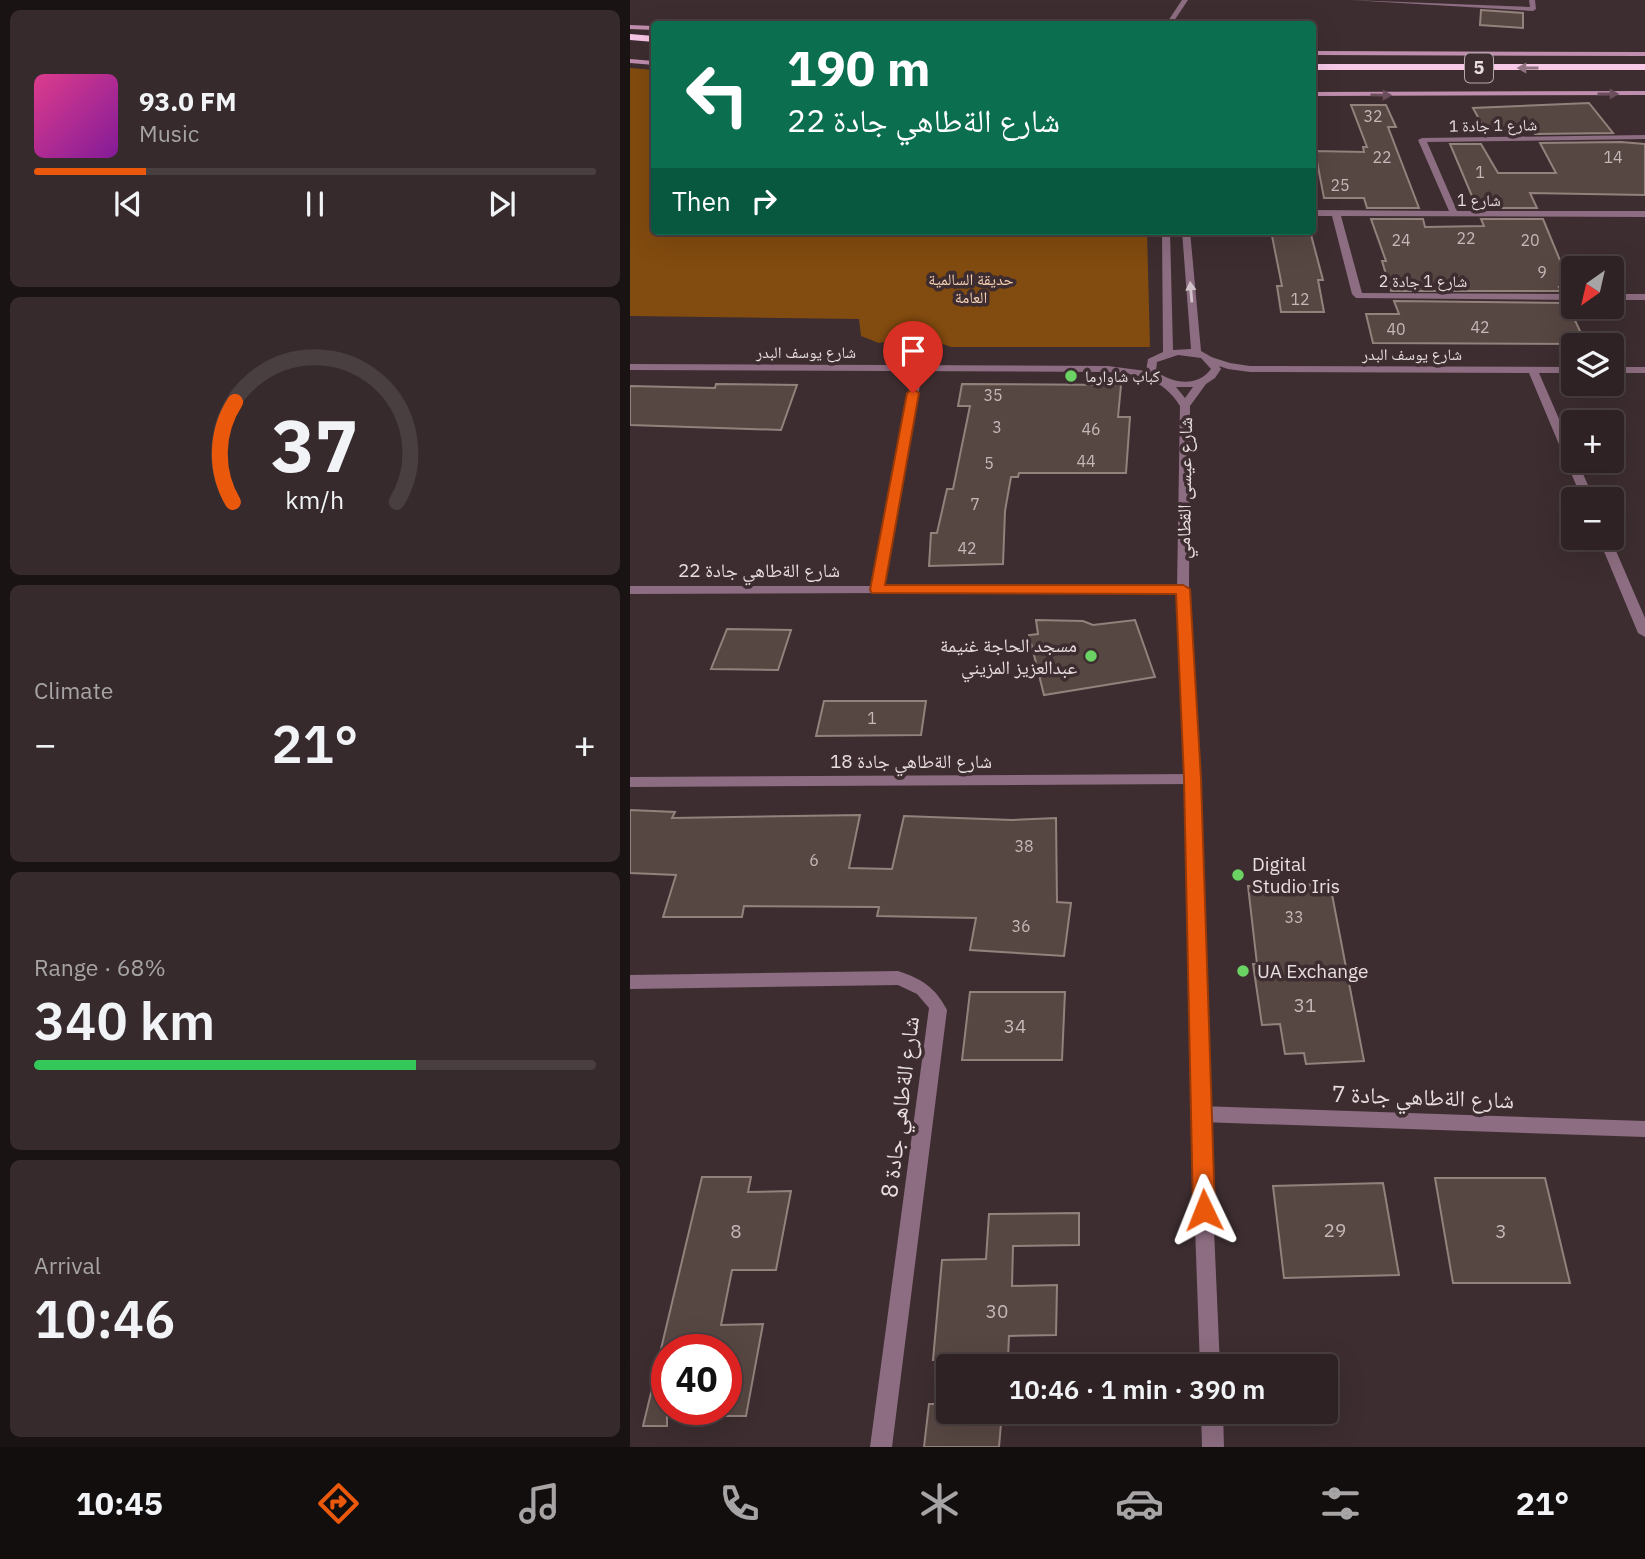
<!DOCTYPE html>
<html lang="en">
<head>
<meta charset="utf-8">
<style>
  :root { --surface:#2e2224; --page:#362a2c; --text:#f1f3f6; --muted:#a7a4a6; --line:#493f41; --accent:#ea580c }
  body { margin:0; font-family:"IBM Plex Sans","Noto Naskh Arabic",sans-serif; background:var(--page); color:var(--text); height:100vh; display:flex; flex-direction:column; font-size:26px; white-space:nowrap }
  * { box-sizing:border-box; margin:0 }
  p { font-size:23px; color:var(--muted) }
  .icon { flex:none; width:38px; height:38px; fill:none; stroke:currentColor; stroke-width:2; stroke-linecap:round; stroke-linejoin:round }
  .map { position:relative; flex:1; overflow:hidden }
  .drawer { display:flex; flex-direction:column; gap:10px; padding:10px; background:#191314; width:630px }
  .drawer>* { flex:none }
  .hud { position:absolute; left:21px; top:21px; width:665px; height:214px; border-radius:7px; box-shadow:0 7px 28px #0002,0 0 0 2px var(--line); background:#0b6e4f; color:#fff; overflow:hidden }
  .needle { width:46px; rotate:214deg }
  .buttons { position:absolute; left:931px; top:256px; display:grid; gap:14px }
  .buttons a { display:grid; place-items:center; width:63px; height:63px; border-radius:7px; background:var(--surface); box-shadow:0 7px 28px #0002,0 0 0 2px var(--line); font-size:35px }
  .speed { position:absolute; left:21px; top:1334px; display:flex; gap:14px; font-size:35px; font-weight:700; text-align:center }
  .speed>* { display:grid; place-content:center; width:91px; height:91px; border-radius:50%; background:var(--surface); box-shadow:0 7px 28px #0002,0 0 0 2px var(--line); line-height:1 }
  .speed .limit { border:10px solid #d22; background:#fff; color:#111 }
  .pin { position:absolute; display:grid; place-items:center; width:60px; height:60px; color:#fff; margin:-72px -30px; border-radius:50% 50% 50% 0; rotate:-45deg; box-shadow:0 0 7px #0007 }
  .pin .icon { rotate:45deg }
  .me { position:absolute; width:77px; margin:-38px; rotate:358deg; stroke-linejoin:round; filter:drop-shadow(0 0 5px #0008) }
  .turn { display:flex; align-items:center; gap:24px; height:147px; padding:0 21px; font-size:32px }
  .turn .icon { width:91px; height:91px; stroke-width:2.5 }
  .turn b { display:block; font-size:49px; line-height:60px }
  .then { display:flex; align-items:center; height:66px; padding:0 21px; background:#0003; gap:14px; font-size:26px }
  .big { font-size:52px; font-weight:600; line-height:1.1 }
  .drawer .tile { flex:1; display:flex; flex-direction:column; justify-content:center; gap:10px; min-width:0; padding:0 24px; border-radius:10px; background:var(--page) }
  .drawer .dial { align-items:center; gap:0 }
  .dial svg { height:182px; overflow:visible; fill:none; stroke:var(--line); stroke-width:7; stroke-linecap:round; text-anchor:middle }
  .dial text { fill:var(--text); stroke:none }
  .song { display:flex; align-items:center; gap:21px }
  .cover { width:84px; height:84px; border-radius:10px; background:linear-gradient(135deg,hsl(330 70% 55%),hsl(290 70% 35%)) }
  .played { height:7px; border-radius:4px; background:linear-gradient(90deg,var(--accent) 20%,var(--line) 20%) }
  .keys { display:flex; justify-content:space-around; direction:ltr }
  .heat { display:flex; justify-content:space-between; align-items:center; font-size:38px; direction:ltr }
  .charge { height:10px; border-radius:5px; background:linear-gradient(90deg,#34c759 68%,var(--line) 0) }
  .trip { position:absolute; left:306px; top:1354px; width:402px; height:70px; border-radius:7px; background:var(--surface); box-shadow:0 7px 28px #0002,0 0 0 2px var(--line); font-weight:600; line-height:70px; text-align:center }
  .tabs { display:flex; height:112px; justify-content:space-around; align-items:center; background:#120e0e; color:var(--muted) }
  .tabs .icon { width:49px; height:49px }
  .tabs .active { color:var(--accent) }
  .tabs b { font-size:32px; color:var(--text) }
  main { display:flex; flex:1; min-height:0 }
  .map>svg:first-child { display:block }
  .green { fill:#824b0f }
  .building { fill:#574743; stroke:#93817c; stroke-width:2 }
  .lines { fill:none; stroke-linecap:round; stroke-linejoin:round }
  .minor { fill:#8d6d81; fill-rule:evenodd }
  .tertiary { fill:#8d6d81; fill-rule:evenodd }
  .secondary { fill:#c08eae; fill-rule:evenodd }
  .motorway { fill:#f8c9e7; fill-rule:evenodd }
  .oneway { fill:#917382 }
  .oneway2 { fill:#6b4f5c }
  .oneway3 { fill:#d1c2c8 }
  .route { fill:#ea580c; stroke:#983908; stroke-width:2 }
  .poi-dot { fill:#6bd363; stroke:#3d2d30; stroke-width:2.5 }
  .labels { text-anchor:middle; stroke-width:7; stroke-linejoin:round; paint-order:stroke }
  .number-label { font-size:16px; fill:#c4b8b8 }
  .far-street-label { font-size:16px; fill:#e8dedf; stroke:#3d2d30 }
  .far-park-label { font-size:16px; fill:#f6d2b5; stroke:#3d2d30 }
  .far-poi-label { font-size:16px; fill:#e8dedf; stroke:#3d2d30; text-anchor:start }
  .shield { fill:#3d2d30; stroke:#b5a9aa; stroke-width:2 }
  .shield-label { font-size:18px; font-weight:bold; fill:#e8dedf }
  .street-label { font-size:19px; fill:#e8dedf; stroke:#3d2d30 }
  .poi-label { font-size:19px; fill:#e8dedf; stroke:#3d2d30; text-anchor:start }
  .near-number-label { font-size:19px; fill:#c4b8b8 }
  .near-street-label { font-size:23px; fill:#e8dedf; stroke:#3d2d30 }
</style>
</head>
<body>
<main>
<section class="drawer">
<div class="tile">
<div class="song"><i class="cover"></i><div><b>93.0 FM</b><p>Music</p></div></div>
<div class="played"></div>
<div class="keys"><svg class="icon" aria-label="previous" viewBox="0 0 24 24"><path d="M18 5L8 12l10 7zM5 5v14"/></svg><svg class="icon" aria-label="pause" viewBox="0 0 24 24"><path d="M8 5v14M16 5v14"/></svg><svg class="icon" aria-label="next" viewBox="0 0 24 24"><path d="M6 5l10 7-10 7zM19 5v14"/></svg></div>
</div>
<div class="tile dial"><svg viewBox="0 0 100 80">
<path d="M14 69A42 42 0 1 1 86 69"/>
<path d="M14 69A42 42 0 0 1 15 25" stroke="#ea580c"/>
<text x="50" y="56" font-size="32" font-weight="700">37</text>
<text x="50" y="72" font-size="11">km/h</text>
</svg></div>
<div class="tile"><p>Climate</p>
<div class="heat"><a>−</a><b class="big">21°</b><a>+</a></div>
</div>
<div class="tile"><p>Range · 68%</p><b class="big">340 km</b><div class="charge"></div></div>
<div class="tile"><p>Arrival</p><b class="big">10:46</b></div>
</section>
<div class="map">
<svg width="1015" height="1447" viewBox="0 0 1015 1447">
  <rect width="100%" height="100%" fill="#3d2d30"/>
  <!-- green -->
  <path class="green" d="M 0,68 L 24,70 L 24,231 L 517,231 L 520,347 L 321,347 L 291,336 L 249,343 L 231,336 L 229,319 L 0,316 Z"/>
  <!-- building -->
  <path class="building" d="M 851,10 L 893,13 L 893,28 L 850,25 Z
    M 959,103 L 983,133 L 905,134 L 902,130 L 855,130 L 843,108 Z
    M 721,105 L 756,105 L 766,127 L 758,127 L 789,208 L 737,208 L 734,198 L 694,198 L 685,151 L 734,152 L 733,147 L 737,147 Z
    M 991,142 L 1015,144 L 1015,195 L 900,193 L 907,208 L 847,208 L 820,144 L 851,144 L 868,173 L 926,173 L 910,143 Z
    M 741,219 L 793,219 L 795,227 L 854,226 L 851,219 L 913,219 L 941,287 L 929,287 L 932,291 L 761,291 L 752,261 L 756,261 Z
    M 641,231 L 680,231 L 693,280 L 688,280 L 694,312 L 651,312 L 647,286 L 652,286 Z
    M 764,301 L 937,303 L 956,344 L 743,343 L 736,314 L 769,314 Z
    M 86,384 L 167,385 L 151,430 L 0,425 L 0,386 L 85,388 Z
    M 332,384 L 491,385 L 488,417 L 500,417 L 496,473 L 389,473 L 388,477 L 381,477 L 375,511 L 373,564 L 299,566 L 301,533 L 307,533 L 317,489 L 323,489 L 340,406 L 328,406 Z
    M 406,620 L 453,621 L 463,625 L 505,620 L 525,677 L 414,695 L 399,635 L 408,634 Z
    M 97,629 L 161,630 L 148,670 L 81,669 Z
    M 194,701 L 296,701 L 291,735 L 186,736 Z
    M 0,810 L 45,812 L 42,818 L 230,815 L 219,868 L 262,869 L 274,816 L 382,820 L 426,818 L 427,902 L 441,903 L 434,956 L 340,950 L 346,918 L 247,916 L 249,907 L 114,906 L 112,917 L 33,917 L 46,875 L 0,873 Z
    M 700,884 L 734,1061 L 676,1064 L 674,1053 L 655,1054 L 650,1024 L 632,1025 L 623,964 L 627,964 L 618,886 Z
    M 340,992 L 435,992 L 432,1060 L 332,1060 Z
    M 72,1177 L 121,1177 L 118,1192 L 161,1191 L 146,1270 L 102,1270 L 91,1325 L 133,1324 L 116,1416 L 96,1416 L 96,1349 L 31,1349 Z
    M 805,1178 L 915,1178 L 940,1283 L 823,1283 Z
    M 753,1183 L 769,1275 L 654,1278 L 643,1186 Z
    M 449,1213 L 449,1245 L 383,1246 L 382,1286 L 427,1285 L 426,1335 L 379,1336 L 378,1358 L 303,1360 L 312,1260 L 356,1259 L 359,1214 Z
    M 29,1360 L 37,1361 L 37,1426 L 13,1426 Z
    M 299,1404 L 318,1404 L 318,1412 L 372,1412 L 369,1447 L 294,1447 Z"/>
  <g class="lines">
    <!-- minor -->
    <path class="minor" d="M 720,0 L 900,7 L 899,0 L 905,0 L 906,9 L 903,11 Z
      M 1015,135 L 1015,139 L 797,142 L 827,211 L 1015,211 L 1015,217 L 711,216 L 732,293 L 943,294 L 943,300 L 726,298 L 722,294 L 702,216 L 682,216 L 682,210 L 819,211 L 788,140 L 792,138 Z
      M 982,294 L 1015,294 L 1015,300 L 982,300 Z
      M 581,357 L 600,363 L 620,366 L 943,367 L 943,373 L 909,373 L 943,451 L 943,460 L 947,460 L 964,499 L 952,499 L 899,373 L 620,372 L 598,369 L 577,362 L 577,358 Z
      M 288,365 L 293,368 L 254,586 L 553,585 L 559,589 L 557,592 L 0,594 L 0,586 L 242,586 L 283,368 Z
      M 982,367 L 1015,367 L 1015,373 L 982,373 Z
      M 968,537 L 980,537 L 1015,618 L 1015,637 L 1008,633 Z
      M 563,774 L 568,775 L 570,779 L 568,783 L 563,784 L 0,787 L 0,777 Z
      M 268,971 C 292,979 305,987 317,1010 L 262,1447 L 240,1447 L 299,1008 L 287,994 L 268,985 L 0,989 L 0,975 Z
      M 570,1106 L 1015,1121 L 1015,1137 L 570,1122 L 564,1120 L 561,1114 L 564,1108 Z"/>
    <!-- tertiary -->
    <path class="tertiary" d="M 552,0 L 558,0 L 542,24 L 536,24 Z
      M 532,231 L 540,231 L 543,350 L 561,349 L 552,231 L 560,231 L 571,351 L 585,359 L 591,369 L 585,378 L 576,384 L 560,406 L 559,589 L 570,779 L 579,1114 L 590,1367 L 570,1367 L 561,1114 L 556,779 L 547,589 L 550,406 C 533,378 508,374 478,372 L 0,370 L 0,364 L 478,366 L 516,371 L 518,359 L 533,352 ZM 548,355 L 571,358 L 581,369 C 568,387 542,384 526,371 L 527,362 ZM 546,387 L 563,387 L 555,398 Z
      M 571,1412 L 593,1412 L 594,1447 L 572,1447 Z"/>
    <!-- secondary -->
    <path class="secondary" d="M 0,25 L 24,26 L 24,30 L 0,29 Z
      M 682,51 L 1015,52 L 1015,56 L 682,55 Z
      M 0,59 L 24,61 L 24,65 L 0,63 Z
      M 1015,91 L 1015,95 L 682,96 L 682,92 Z"/>
    <!-- motorway -->
    <path class="motorway" d="M 0,34 L 24,36 L 24,42 L 0,40 Z
      M 682,64 L 1015,64 L 1015,70 L 682,70 Z"/>
  </g>
  <!-- one-way arrows -->
  <defs><path id="oneway-solid" d="M-6-.8H1V-3.2L6.5 0L1 3.2V.8H-6Z" transform="scale(1.75)"/></defs>
  <use class="oneway" href="#oneway-solid" transform="translate(898 68) rotate(180)"/>
  <g class="oneway2">
    <use href="#oneway-solid" transform="translate(978 94)"/>
    <use href="#oneway-solid" transform="translate(751 95) rotate(1)"/>
  </g>
  <use class="oneway3" href="#oneway-solid" transform="translate(561 292) rotate(-95)"/>
  <!-- route -->
  <path class="route" d="M 283,389 L 289,393 L 255,585 L 553,585 L 560,589 L 571,779 L 585,1210 L 582,1217 L 574,1221 L 566,1217 L 563,1210 L 554,779 L 546,594 L 242,593 L 240,590 L 277,393 Z"/>
  <!-- markers -->
  <g class="poi-dot">
    <circle cx="441" cy="376" r="7"/>
    <circle cx="461" cy="656" r="7"/>
    <circle cx="608" cy="875" r="7"/>
    <circle cx="613" cy="971" r="7"/>
  </g>
  <g class="labels">
    <!-- number labels -->
    <g class="number-label">
      <text x="743" y="122">32</text>
      <text x="752" y="163">22</text>
      <text x="983" y="163">14</text>
      <text x="850" y="178">1</text>
      <text x="710" y="191">25</text>
      <text x="836" y="244">22</text>
      <text x="771" y="246">24</text>
      <text x="900" y="246">20</text>
      <text x="912" y="278">9</text>
      <text x="670" y="305">12</text>
      <text x="850" y="333">42</text>
      <text x="766" y="335">40</text>
      <text x="363" y="401">35</text>
      <text x="367" y="433">3</text>
      <text x="461" y="435">46</text>
      <text x="456" y="467">44</text>
      <text x="359" y="469">5</text>
      <text x="345" y="510">7</text>
      <text x="337" y="554">42</text>
      <text x="242" y="724">1</text>
      <text x="394" y="852">38</text>
      <text x="184" y="866">6</text>
      <text x="664" y="923">33</text>
      <text x="391" y="932">36</text>
    </g>
    <!-- far-street labels -->
    <g class="far-street-label">
      <text transform="translate(863 125) rotate(-1)" y="6">شارع 1 جادة 1</text>
      <text x="849" y="206">شارع 1</text>
      <text x="793" y="287">شارع 1 جادة 2</text>
      <text x="176" y="358">شارع يوسف البدر</text>
      <text x="782" y="360">شارع يوسف البدر</text>
    </g>
    <!-- far-park labels -->
    <g class="far-park-label">
      <text x="341" y="285">حديقة السالمية<tspan x="341" dy="18">العامة</tspan></text>
    </g>
    <!-- far-poi labels -->
    <g class="far-poi-label">
      <text x="455" y="382">كباب شاوارما</text>
    </g>
    <!-- shield labels -->
    <rect class="shield" x="835" y="53.5" width="28" height="29" rx="5"/>
    <g class="shield-label">
      <text x="849" y="74">5</text>
    </g>
    <!-- street labels -->
    <g class="street-label">
      <text transform="translate(554 488) rotate(-89)" y="7">شارع عيسى القطامي</text>
      <text x="129" y="577">شارع الةطاهي جادة 22</text>
      <text x="281" y="768">شارع الةطاهي جادة 18</text>
    </g>
    <!-- poi labels -->
    <g class="poi-label">
      <text x="447" y="652" text-anchor="end">مسجد الحاجة غنيمة<tspan x="447" dy="22">عبدالعزيز المزيني</tspan></text>
      <text x="622" y="871">Digital<tspan x="622" dy="22">Studio Iris</tspan></text>
      <text x="627" y="978">UA Exchange</text>
    </g>
    <!-- near-number labels -->
    <g class="near-number-label">
      <text x="675" y="1012">31</text>
      <text x="385" y="1033">34</text>
      <text x="705" y="1237">29</text>
      <text x="106" y="1238">8</text>
      <text x="871" y="1238">3</text>
      <text x="367" y="1318">30</text>
    </g>
    <!-- near-street labels -->
    <g class="near-street-label">
      <text transform="translate(793 1097) rotate(2)" y="8">شارع الةطاهي جادة 7</text>
      <text transform="translate(270 1107) rotate(-83)" y="8">شارع الةطاهي جادة 8</text>
    </g>
  </g>
</svg>
<div class="buttons">
<a><svg class="needle" viewBox="-14 -14 28 28"><path d="M0-13l5 13h-10z" fill="#e53935"/><path d="M0 13l5-13h-10z" fill="#a7a4a6"/></svg></a>
<a><svg class="icon" aria-label="layers" viewBox="0 0 24 24"><path d="M12 4l9 5-9 5-9-5zM3 14l9 5 9-5"/></svg></a>
<a>+</a>
<a>−</a>
</div>
<div class="speed"><div class="limit">40</div></div>
<div class="pin" style="left:283px;top:393px;background:#d93025"><svg class="icon" aria-label="arrive" viewBox="0 0 24 24"><path d="M6 21V4h12l-3 4 3 4H6"/></svg></div>
<svg class="me" style="left:574px;top:1210px" viewBox="-20 -20 40 40"><path d="M0-17L14 15 0 8-14 15z" fill="#ea580c" stroke="#fff" stroke-width="4"/></svg>
<div class="trip">10:46 · 1 min · 390 m</div>
<div class="hud">
<div class="turn"><svg class="icon" aria-label="left" viewBox="0 0 24 24"><path d="M17 20v-9H6M10 6l-5 5 5 5"/></svg><div><b>190 m</b>شارع الةطاهي جادة 22</div></div>
<div class="then">Then<svg class="icon" aria-label="right" viewBox="0 0 24 24"><path d="M7 20v-9h11M14 6l5 5-5 5"/></svg></div>
</div>
</div>
</main>
<nav class="tabs">
<b>10:45</b>
<svg class="icon active" aria-label="directions" viewBox="0 0 24 24"><path d="M12 3l9 9-9 9-9-9zM9 14v-3h6M13 9l2 2-2 2"/></svg>
<svg class="icon" aria-label="music" viewBox="0 0 24 24"><path d="M9 18V5l10-2v13"/><circle cx="6" cy="18" r="3"/><circle cx="16" cy="16" r="3"/></svg>
<svg class="icon" aria-label="phone" viewBox="0 0 24 24"><path d="M5 4h4l2 5-3 2q2 4 5 5l2-3 5 2v4C11 20 4 13 5 4z"/></svg>
<svg class="icon" aria-label="climate" viewBox="0 0 24 24"><path d="M12 3v18M4 7l16 10M4 17L20 7"/></svg>
<svg class="icon" aria-label="car" viewBox="0 0 24 24"><path d="M5 17H2v-5l4-1 3-4h7l3 4 3 1v5h-3M9 17h6M6 11h13"/><circle cx="7" cy="17" r="2"/><circle cx="17" cy="17" r="2"/></svg>
<svg class="icon" aria-label="filters" viewBox="0 0 24 24"><path d="M4 7h16M4 17h16"/><circle cx="9" cy="7" r="2"/><circle cx="15" cy="17" r="2"/></svg>
<b>21°</b>
</nav>
</body>
</html>
